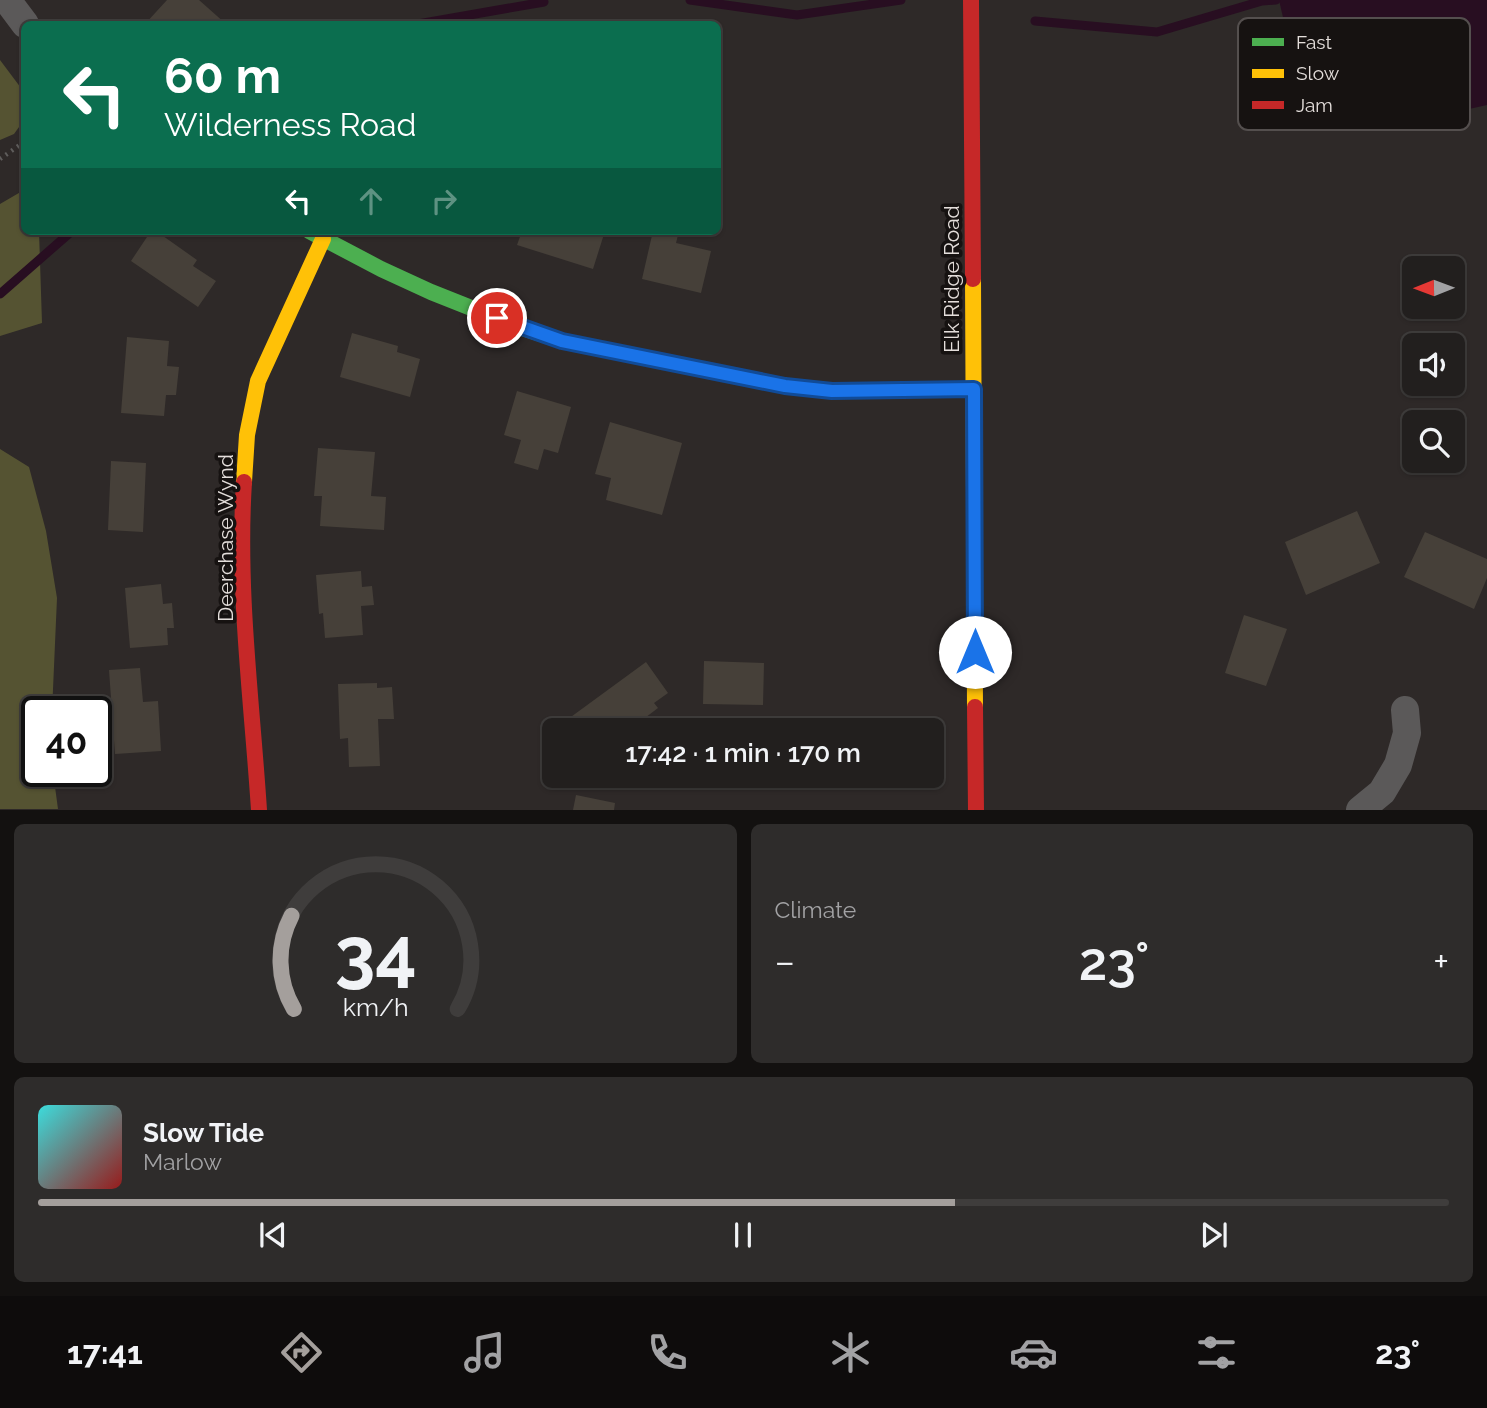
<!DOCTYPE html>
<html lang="en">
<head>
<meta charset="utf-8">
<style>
  :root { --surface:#221f1e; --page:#2e2c2b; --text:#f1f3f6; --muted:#a2a2a4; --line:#3f3d3c; --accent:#a49f9c }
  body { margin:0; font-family:Raleway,sans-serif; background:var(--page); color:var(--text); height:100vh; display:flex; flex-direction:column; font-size:26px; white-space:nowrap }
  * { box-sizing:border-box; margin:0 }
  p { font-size:23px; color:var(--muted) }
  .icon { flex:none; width:38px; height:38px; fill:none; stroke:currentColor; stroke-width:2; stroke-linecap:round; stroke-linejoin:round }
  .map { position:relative; height:810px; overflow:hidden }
  .details { display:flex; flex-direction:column; gap:14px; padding:14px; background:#131110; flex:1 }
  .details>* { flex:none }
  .banner { position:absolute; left:21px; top:21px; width:700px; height:214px; border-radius:10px; box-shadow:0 2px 5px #0004,0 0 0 2px var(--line); background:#0b6e4f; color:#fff; overflow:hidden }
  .needle { width:46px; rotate:269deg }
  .tools { position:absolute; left:1402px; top:256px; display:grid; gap:14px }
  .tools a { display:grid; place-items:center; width:63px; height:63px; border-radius:10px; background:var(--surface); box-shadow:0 2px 5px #0004,0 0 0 2px var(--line); font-size:35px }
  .speed { position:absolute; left:21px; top:696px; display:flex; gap:14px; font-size:35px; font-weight:700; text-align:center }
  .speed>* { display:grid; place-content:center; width:91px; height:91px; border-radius:50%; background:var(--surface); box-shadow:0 2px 5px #0004,0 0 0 2px var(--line); line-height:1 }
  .speed .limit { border:4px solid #111; border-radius:10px; background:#fff; color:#111 }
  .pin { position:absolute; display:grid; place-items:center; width:60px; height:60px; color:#fff; margin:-30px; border:4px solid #fff; border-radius:50%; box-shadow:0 2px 7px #0007 }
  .me { position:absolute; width:77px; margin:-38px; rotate:0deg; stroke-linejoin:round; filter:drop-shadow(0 0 5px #0008) }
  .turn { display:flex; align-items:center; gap:24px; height:147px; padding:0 28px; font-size:32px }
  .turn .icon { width:91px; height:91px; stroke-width:2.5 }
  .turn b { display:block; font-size:49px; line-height:60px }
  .lanes { display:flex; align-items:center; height:66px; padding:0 28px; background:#0003; justify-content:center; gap:35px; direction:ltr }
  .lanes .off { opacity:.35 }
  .big { font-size:52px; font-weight:600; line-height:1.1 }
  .details .tile { flex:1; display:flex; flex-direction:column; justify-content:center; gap:10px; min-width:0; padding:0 24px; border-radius:10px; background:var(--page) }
  .details .dial { align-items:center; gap:0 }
  .dial svg { height:182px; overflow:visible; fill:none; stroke:var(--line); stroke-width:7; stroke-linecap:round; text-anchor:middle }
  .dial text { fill:var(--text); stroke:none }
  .song { display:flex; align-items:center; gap:21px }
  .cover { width:84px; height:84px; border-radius:10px; background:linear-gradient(135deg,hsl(180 70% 55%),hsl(0 70% 35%)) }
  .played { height:7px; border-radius:4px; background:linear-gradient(90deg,var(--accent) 65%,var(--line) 65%) }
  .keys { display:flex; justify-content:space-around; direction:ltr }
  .heat { display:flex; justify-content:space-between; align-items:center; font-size:38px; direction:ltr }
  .details .tiles { flex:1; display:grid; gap:14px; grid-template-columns:1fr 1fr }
  .tile:last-child { grid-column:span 2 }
  .trip { position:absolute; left:542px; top:718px; width:402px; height:70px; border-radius:10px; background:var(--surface); box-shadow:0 2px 5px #0004,0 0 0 2px var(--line); font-weight:600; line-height:70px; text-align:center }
  .dock { display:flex; height:112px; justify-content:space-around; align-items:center; background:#0e0c0c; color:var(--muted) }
  .dock .icon { width:49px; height:49px }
  .dock .selected { color:var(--accent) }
  .dock b { font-size:32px; color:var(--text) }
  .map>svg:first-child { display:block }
  .forest { fill:#555332 }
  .water { fill:#280e21 }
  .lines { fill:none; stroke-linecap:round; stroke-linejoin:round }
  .stream { stroke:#280e21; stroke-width:9 }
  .building { fill:#464039 }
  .path { stroke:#5f5d5c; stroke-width:4.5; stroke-dasharray:2 5; stroke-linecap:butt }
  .street { stroke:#5b5959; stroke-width:28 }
  .fast { stroke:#4caf50; stroke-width:16 }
  .slow { stroke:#ffc107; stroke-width:16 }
  .jam { stroke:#c62828; stroke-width:16 }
  .route-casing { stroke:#114b97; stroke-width:18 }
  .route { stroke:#1a73e8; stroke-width:12 }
  .labels { text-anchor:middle; stroke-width:7; stroke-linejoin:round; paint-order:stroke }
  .street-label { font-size:21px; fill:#e4dedb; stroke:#161211 }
  .key { fill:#161211; stroke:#544f4e; stroke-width:2 }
  .key-label { font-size:19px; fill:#e4dedb }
</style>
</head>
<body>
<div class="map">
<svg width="1487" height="810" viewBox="0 0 1487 810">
  <rect width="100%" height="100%" fill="#2e2928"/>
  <!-- forest -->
  <path class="forest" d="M 0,60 L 24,92 L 24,120 L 14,134 L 0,140 Z
    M 24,190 L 24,231 L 39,231 L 42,323 L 0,336 L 0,204 Z
    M 0,449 L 29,467 L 46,531 L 57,598 L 52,712 L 37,712 L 37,772 L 53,772 L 58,809 L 0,809 Z"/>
  <!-- water -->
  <path class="water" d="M 1279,0 L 1487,0 L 1487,105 L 1388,127 L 1308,126 Z"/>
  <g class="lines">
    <!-- stream -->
    <path class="stream" d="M 690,0 L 797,15 L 901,0
      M 1035,21 L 1157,32 L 1262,1 L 1276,0
      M 418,24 L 544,2
      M 0,294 L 72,231"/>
  </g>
  <!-- building -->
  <path class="building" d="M 167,0 L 199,0 L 226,24 L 145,24 Z
    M 151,231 L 156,231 L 197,260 L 193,266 L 216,281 L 198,307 L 131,261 Z
    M 522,231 L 605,231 L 593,269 L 517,245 Z
    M 653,231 L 679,231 L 676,243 L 711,251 L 701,293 L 642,279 Z
    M 352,333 L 398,346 L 397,352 L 420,359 L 410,397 L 340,377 Z
    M 127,337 L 169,341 L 167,366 L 179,367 L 176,395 L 166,395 L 164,416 L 121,413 Z
    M 517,391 L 571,407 L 558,453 L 544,449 L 538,470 L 514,463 L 521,440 L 504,435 Z
    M 610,422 L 682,443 L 662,515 L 606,500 L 611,478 L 595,474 Z
    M 318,448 L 375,452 L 371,496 L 386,497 L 384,530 L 320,526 L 322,496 L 314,496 Z
    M 111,461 L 146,463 L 143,532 L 108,530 Z
    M 1357,511 L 1380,563 L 1306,595 L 1285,542 Z
    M 1425,532 L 1487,559 L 1487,578 L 1474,609 L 1404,577 Z
    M 361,571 L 362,587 L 372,586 L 374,605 L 361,606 L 363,635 L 325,638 L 323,613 L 319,614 L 316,575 Z
    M 161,584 L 163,604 L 172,603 L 174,628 L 167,628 L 168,645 L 130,648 L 125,588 Z
    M 1244,615 L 1287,629 L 1266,686 L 1225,673 Z
    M 704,661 L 764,663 L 763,705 L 703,704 Z
    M 646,662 L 668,693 L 654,703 L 658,708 L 629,730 L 570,730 L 564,722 Z
    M 140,668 L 143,702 L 158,701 L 161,751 L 115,754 L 109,670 Z
    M 377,683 L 377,688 L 392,687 L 394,719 L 378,719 L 380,766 L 349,767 L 348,738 L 340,739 L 338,684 Z
    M 576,795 L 615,803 L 614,810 L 573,810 Z"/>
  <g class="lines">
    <!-- path -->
    <path class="path" d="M 0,159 L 24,142"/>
    <!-- street -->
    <path class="street" d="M 7,0 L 25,24
      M 1360,810 L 1382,792 L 1398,765 L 1407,733 L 1405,710"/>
    <!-- fast -->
    <path class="fast" d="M 309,231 L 381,269 L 431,292 L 519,327 L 562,341 L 727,374"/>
    <!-- slow -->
    <path class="slow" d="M 973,279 L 975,707
      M 727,374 L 785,386 L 832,391 L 974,389
      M 244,482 L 247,435 L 258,381 L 323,239"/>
    <!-- jam -->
    <path class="jam" d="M 971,0 L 973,279
      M 244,482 C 237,591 252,702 259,810
      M 975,707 L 976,810"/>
  </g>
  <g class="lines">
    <defs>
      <path id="route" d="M 497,318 L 562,341 L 785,386 L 832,391 L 974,389 L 975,652"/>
    </defs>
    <!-- route casing -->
    <use href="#route" class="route-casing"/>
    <!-- route -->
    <use href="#route" class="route"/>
  </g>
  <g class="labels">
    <!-- street labels -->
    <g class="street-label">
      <text transform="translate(952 279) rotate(-90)" y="7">Elk Ridge Road</text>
      <text transform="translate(226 538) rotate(-90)" y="7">Deerchase Wynd</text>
    </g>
  </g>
  <!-- legend -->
  <rect x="1238" y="18" width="232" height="112" rx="10" class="key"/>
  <rect x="1252" y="38" width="32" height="8" fill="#4caf50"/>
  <rect x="1252" y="69" width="32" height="9" fill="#ffc107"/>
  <rect x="1252" y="101" width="32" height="8" fill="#c62828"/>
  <g class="key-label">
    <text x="1296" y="49">Fast</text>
    <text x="1296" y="80">Slow</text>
    <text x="1296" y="112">Jam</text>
  </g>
</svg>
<div class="tools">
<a><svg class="needle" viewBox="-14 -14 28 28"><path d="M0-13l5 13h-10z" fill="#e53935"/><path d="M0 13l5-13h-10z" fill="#a2a2a4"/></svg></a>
<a><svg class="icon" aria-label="sound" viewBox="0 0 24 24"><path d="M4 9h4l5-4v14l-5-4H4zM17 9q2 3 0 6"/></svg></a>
<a><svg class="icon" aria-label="search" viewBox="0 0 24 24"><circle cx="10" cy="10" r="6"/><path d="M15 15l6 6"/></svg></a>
</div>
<div class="speed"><div class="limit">40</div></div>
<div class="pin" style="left:497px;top:318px;background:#d93025"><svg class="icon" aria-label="arrive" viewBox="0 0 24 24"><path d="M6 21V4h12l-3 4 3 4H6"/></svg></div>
<svg class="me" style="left:975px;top:652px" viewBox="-20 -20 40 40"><circle r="19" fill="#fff"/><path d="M0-13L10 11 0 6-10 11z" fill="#1a73e8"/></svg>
<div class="trip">17:42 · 1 min · 170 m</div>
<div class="banner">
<div class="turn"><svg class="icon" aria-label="left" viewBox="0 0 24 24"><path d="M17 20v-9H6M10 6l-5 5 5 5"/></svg><div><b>60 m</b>Wilderness Road</div></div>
<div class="lanes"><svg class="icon" aria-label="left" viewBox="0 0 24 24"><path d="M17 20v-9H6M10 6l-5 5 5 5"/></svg><svg class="icon off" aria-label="ahead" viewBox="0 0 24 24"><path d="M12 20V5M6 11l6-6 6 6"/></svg><svg class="icon off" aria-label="right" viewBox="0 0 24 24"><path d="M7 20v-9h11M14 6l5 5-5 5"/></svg></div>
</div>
</div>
<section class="details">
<div class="tiles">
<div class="tile dial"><svg viewBox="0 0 100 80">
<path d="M14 69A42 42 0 1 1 86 69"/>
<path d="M14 69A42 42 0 0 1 13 28" stroke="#a49f9c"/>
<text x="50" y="56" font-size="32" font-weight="700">34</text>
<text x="50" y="72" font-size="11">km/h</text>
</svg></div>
<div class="tile"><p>Climate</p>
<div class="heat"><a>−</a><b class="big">23°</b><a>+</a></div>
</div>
<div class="tile">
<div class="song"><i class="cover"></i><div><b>Slow Tide</b><p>Marlow</p></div></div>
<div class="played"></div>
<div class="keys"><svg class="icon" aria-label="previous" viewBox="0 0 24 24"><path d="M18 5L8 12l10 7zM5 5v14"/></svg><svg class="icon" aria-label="pause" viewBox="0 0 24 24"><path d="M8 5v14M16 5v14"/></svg><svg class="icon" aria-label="next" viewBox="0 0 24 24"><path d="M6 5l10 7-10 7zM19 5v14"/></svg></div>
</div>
</div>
</section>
<nav class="dock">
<b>17:41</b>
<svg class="icon selected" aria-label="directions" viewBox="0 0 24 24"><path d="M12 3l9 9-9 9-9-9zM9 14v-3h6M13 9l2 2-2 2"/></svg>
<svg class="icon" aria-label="music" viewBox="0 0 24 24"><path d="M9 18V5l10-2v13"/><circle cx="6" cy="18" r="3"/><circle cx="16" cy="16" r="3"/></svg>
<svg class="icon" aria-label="phone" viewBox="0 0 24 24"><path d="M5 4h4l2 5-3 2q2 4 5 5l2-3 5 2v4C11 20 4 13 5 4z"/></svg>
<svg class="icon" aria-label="climate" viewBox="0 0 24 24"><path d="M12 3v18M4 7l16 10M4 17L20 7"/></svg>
<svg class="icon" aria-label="car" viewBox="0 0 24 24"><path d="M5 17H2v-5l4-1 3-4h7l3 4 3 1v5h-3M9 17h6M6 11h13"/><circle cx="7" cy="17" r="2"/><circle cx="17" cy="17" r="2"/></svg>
<svg class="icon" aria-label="filters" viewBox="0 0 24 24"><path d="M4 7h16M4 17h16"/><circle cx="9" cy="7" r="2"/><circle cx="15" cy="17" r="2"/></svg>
<b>23°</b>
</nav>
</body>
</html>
